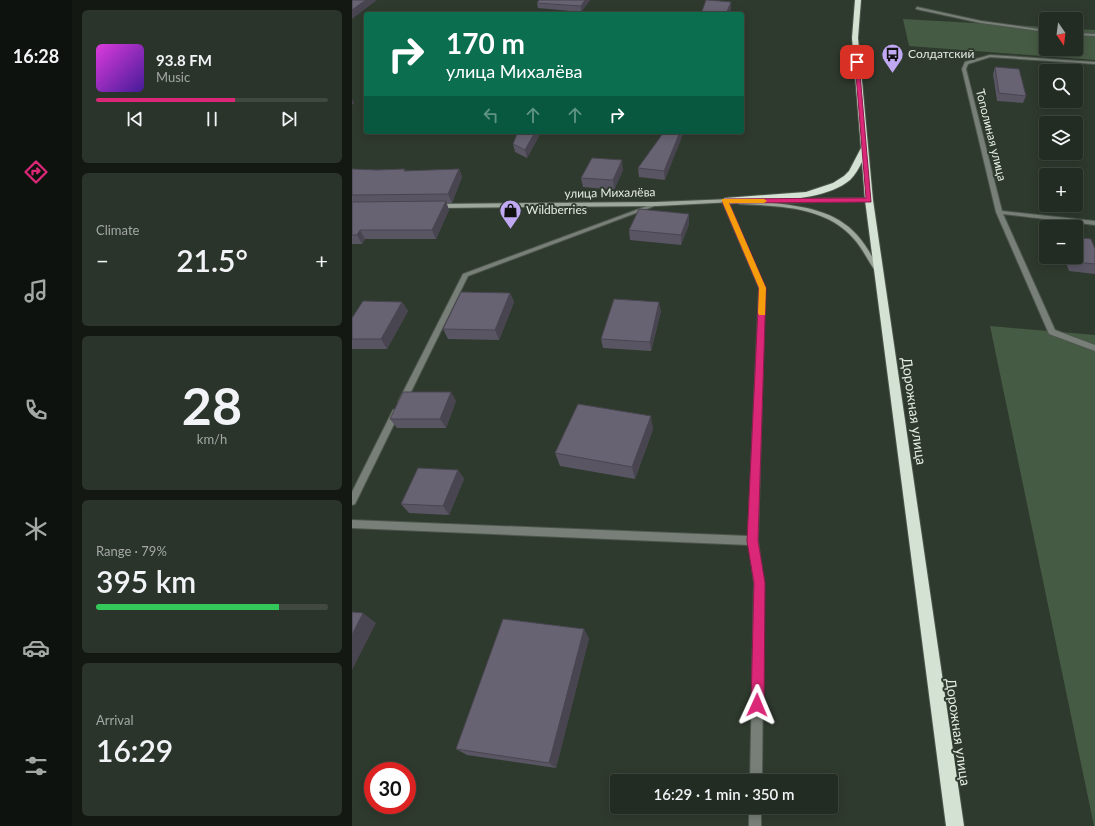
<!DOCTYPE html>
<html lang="en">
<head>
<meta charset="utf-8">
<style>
  :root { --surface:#232c22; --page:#2b342a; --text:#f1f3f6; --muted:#a3a7a5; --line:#404840; --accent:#db2777 }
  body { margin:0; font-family:Lato,sans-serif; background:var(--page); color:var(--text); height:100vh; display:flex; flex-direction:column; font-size:15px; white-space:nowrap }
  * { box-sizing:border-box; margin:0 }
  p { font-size:13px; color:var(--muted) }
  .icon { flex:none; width:22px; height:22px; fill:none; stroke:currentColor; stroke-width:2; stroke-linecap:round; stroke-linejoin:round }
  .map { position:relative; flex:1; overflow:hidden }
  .panel { display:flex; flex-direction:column; gap:10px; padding:10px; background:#131813; width:280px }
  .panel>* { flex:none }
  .guide { position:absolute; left:12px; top:12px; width:380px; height:122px; border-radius:4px; box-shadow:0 2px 10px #0003,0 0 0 1px var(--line); background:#0b6e4f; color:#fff; overflow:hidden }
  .needle { width:26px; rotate:166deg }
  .buttons { position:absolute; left:687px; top:12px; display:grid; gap:8px }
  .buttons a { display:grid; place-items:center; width:44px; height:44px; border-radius:4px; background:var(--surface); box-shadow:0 2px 10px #0003,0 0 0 1px var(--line); font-size:20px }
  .speed { position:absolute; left:12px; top:762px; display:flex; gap:8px; font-size:20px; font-weight:700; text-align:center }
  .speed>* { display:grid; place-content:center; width:52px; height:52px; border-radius:50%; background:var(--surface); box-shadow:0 2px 10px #0003,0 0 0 1px var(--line); line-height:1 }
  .speed .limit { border:6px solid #d22; background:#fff; color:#111 }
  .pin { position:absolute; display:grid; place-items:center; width:34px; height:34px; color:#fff; margin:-17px; border-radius:8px; box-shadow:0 2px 6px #0006 }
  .me { position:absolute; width:44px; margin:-22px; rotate:1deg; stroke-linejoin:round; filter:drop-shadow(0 0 3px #0008) }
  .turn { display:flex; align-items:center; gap:14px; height:84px; padding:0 16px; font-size:18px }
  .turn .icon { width:52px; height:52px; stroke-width:2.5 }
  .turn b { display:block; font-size:28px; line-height:34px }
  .lanes { display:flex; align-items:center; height:38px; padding:0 16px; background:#0003; justify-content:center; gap:20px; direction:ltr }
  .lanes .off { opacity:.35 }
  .big { font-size:30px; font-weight:600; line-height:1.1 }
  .panel .widget { flex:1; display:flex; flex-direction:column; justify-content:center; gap:6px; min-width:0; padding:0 14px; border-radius:6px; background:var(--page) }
  .panel .dial { align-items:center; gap:0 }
  .dial b { font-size:52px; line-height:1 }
  .song { display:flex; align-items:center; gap:12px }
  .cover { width:48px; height:48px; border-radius:6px; background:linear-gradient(135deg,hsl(300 70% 55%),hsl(260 70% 35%)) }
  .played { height:4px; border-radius:2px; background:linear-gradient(90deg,var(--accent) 60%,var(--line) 60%) }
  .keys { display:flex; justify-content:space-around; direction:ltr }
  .heat { display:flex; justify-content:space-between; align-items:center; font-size:22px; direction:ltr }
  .charge { height:6px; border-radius:3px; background:linear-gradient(90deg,#34c759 79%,var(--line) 0) }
  .trip { position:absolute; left:258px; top:774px; width:228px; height:40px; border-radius:4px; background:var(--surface); box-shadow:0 2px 10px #0003,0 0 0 1px var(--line); font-weight:600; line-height:40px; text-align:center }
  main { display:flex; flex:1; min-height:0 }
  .tabs { display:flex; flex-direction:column; width:72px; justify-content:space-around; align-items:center; background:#0e120e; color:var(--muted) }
  .tabs .icon { width:28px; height:28px }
  .tabs .on { color:var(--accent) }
  .tabs b { font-size:18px; color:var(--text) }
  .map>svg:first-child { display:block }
  .green { fill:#465b44 }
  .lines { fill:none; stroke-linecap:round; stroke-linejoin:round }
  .street-casing { stroke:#4c564b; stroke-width:2 }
  .secondary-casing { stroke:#4c564b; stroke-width:2 }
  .highway-casing { stroke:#4c564b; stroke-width:2 }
  .street { fill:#787e78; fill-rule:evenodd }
  .secondary { fill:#9da79c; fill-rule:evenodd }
  .highway { fill:#d3e2d2; fill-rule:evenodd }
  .wall { fill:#595563 }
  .shaded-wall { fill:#494550 }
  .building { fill:#686373; stroke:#494550 }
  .route { fill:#db2777; stroke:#8e194d }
  .slow { fill:#f59e0b }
  .labels { text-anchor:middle; stroke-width:4; stroke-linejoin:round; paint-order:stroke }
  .far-poi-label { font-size:12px; fill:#e4ebe3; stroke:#2f3a2e; text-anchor:start }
  .far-street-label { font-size:12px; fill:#e4ebe3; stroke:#2f3a2e }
  .street-label { font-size:14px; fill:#e4ebe3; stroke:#2f3a2e }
</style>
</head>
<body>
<main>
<nav class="tabs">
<b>16:28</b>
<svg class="icon on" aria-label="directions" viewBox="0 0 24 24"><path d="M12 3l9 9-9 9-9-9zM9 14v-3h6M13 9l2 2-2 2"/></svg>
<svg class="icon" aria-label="music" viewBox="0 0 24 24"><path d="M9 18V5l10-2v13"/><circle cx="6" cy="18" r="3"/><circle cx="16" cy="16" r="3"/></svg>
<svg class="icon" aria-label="phone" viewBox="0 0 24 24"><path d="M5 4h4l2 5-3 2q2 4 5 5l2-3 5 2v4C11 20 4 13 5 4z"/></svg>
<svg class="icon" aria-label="climate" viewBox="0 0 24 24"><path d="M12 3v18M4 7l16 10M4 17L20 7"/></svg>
<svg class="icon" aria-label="car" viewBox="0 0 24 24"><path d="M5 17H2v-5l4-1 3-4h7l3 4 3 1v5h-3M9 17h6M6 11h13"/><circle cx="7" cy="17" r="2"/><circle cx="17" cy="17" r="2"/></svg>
<svg class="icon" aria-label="filters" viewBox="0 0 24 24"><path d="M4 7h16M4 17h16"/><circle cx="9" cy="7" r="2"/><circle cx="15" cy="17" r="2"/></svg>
</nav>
<section class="panel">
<div class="widget">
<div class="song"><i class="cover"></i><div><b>93.8 FM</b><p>Music</p></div></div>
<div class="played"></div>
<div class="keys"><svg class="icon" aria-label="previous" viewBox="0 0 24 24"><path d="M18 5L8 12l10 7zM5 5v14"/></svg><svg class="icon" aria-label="pause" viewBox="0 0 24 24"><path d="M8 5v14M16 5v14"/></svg><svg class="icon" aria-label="next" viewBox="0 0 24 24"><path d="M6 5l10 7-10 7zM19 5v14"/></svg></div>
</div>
<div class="widget"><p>Climate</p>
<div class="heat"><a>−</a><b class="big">21.5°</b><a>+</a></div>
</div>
<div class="widget dial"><b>28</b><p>km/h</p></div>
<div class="widget"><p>Range · 79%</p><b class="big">395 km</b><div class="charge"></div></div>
<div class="widget"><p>Arrival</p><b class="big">16:29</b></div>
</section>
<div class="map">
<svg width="743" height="826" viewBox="0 0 743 826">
  <rect width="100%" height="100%" fill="#2f3a2e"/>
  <!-- green -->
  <path class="green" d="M 551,19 L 694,27 L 694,49 L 724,49 L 724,29 L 743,30 L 743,60 L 557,46 Z
    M 638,326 L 743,335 L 743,826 L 742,826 Z"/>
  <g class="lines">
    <defs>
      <path id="street" d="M 565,7 L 629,21 L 694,30 L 694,32 L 629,23 L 564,9 Z
        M 724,33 L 743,34 L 743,36 L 724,35 Z
        M 638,55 L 743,62 L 743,64 L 638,57 L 616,64 L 614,69 L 650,211 L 743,221 L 743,225 L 651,214 L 703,330 L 743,345 L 743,351 L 697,334 L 644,212 L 610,69 L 613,62 Z
        M 373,199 L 376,201 L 413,288 L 406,541 L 412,583 L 410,781 L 398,781 L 402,583 L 397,545 L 0,528 L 0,520 L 396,536 L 407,288 L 370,201 Z
        M 303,203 L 308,204 L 116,276 L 54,402 L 50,405 L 47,404 L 46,402 L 111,274 Z
        M 44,409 L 47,410 L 48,412 L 3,504 L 0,505 L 0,492 L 41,410 Z
        M 397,807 L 409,807 L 409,826 L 397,826 Z"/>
      <path id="secondary" d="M 517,198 L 519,199 L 519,201 L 420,203 C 451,206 484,211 505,235 C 515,246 521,259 529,271 L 526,273 L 524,272 C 516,261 511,249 502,239 C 474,206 426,206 387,204 L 384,202 L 387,200 L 415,202 L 414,201 L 417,199 Z
        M 379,199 L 382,201 L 381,202 L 305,206 L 85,208 L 82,206 L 85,204 L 305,202 Z"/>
      <path id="highway" d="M 503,0 L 509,0 L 506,38 L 521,200 L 612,826 L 594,826 L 513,200 L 510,162 C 507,168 503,175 498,180 C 471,203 407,201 373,204 L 369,201 L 373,198 L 454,192 L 481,183 L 492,176 L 497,171 L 509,148 L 500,38 Z"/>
    </defs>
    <!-- street casing -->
    <use href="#street" class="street-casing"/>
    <!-- secondary casing -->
    <use href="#secondary" class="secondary-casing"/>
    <!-- highway casing -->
    <use href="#highway" class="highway-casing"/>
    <!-- street -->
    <use href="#street" class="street"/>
    <!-- secondary -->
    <use href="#secondary" class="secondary"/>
    <!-- highway -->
    <use href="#highway" class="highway"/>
  </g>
  <!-- wall -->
  <path class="wall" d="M 187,0 L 238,0 L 229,12 L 186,8 L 185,3 Z
    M 643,67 L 674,96 L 671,103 L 645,101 L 641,74 Z
    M 166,132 L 189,132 L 175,158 L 163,152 L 161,144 Z
    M 312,132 L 313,180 L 287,177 L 286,168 Z
    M 0,169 L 24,170 L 53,169 L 53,171 L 107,169 L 110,177 L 100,203 L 94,203 L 97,210 L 84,239 L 13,239 L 10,244 L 0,244 Z
    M 271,170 L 262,190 L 231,187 L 229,178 Z
    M 337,224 L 329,245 L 278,240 L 277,230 Z
    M 743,249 L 743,274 L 717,271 L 712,257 L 724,257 Z
    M 158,293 L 162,302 L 147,340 L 96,339 L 91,329 Z
    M 50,302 L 56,311 L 35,349 L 0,349 L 0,318 Z
    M 309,311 L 299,351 L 251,348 L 249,339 Z
    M 104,401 L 94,428 L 45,428 L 38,419 Z
    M 301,429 L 283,479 L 208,466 L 203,453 Z
    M 106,470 L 112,479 L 97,515 L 57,513 L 49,504 Z
    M 237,638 L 204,768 L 115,755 L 104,749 Z"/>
  <!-- shaded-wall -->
  <path class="shaded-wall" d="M 14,0 L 25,0 L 0,19 L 0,10 Z
    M 233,0 L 238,0 L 229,12 L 229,6 Z
    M 379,2 L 379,9 L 377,14 L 374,14 Z
    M 0,99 L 2,103 L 0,105 Z
    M 183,132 L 189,132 L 175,158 L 173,150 Z
    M 328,132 L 332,132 L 313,180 L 312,171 Z
    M 270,160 L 271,170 L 262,190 L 261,180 Z
    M 107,169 L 110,177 L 100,203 L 96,194 Z
    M 94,201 L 97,210 L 84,239 L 80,230 Z
    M 337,214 L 337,224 L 329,245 L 329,235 Z
    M 8,230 L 13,239 L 10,244 L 5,235 Z
    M 158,293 L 162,302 L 147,340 L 143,330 Z
    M 50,302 L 56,311 L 35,349 L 29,339 Z
    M 307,302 L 309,311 L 299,351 L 298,342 Z
    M 99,392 L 104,401 L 94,428 L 88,419 Z
    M 299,416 L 301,429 L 283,479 L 280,467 Z
    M 106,470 L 112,479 L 97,515 L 91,506 Z
    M 11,613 L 24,623 L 0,670 L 0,635 Z
    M 232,629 L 237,638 L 204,768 L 197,763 Z"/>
  <!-- building -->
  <path class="building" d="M 0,0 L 14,0 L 0,10 Z
    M 187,0 L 233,0 L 229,6 L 185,3 Z
    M 354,0 L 356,0 L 379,2 L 374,14 L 349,14 Z
    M 643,67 L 667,69 L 674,96 L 647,93 Z
    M 166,132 L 183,132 L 173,150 L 161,144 Z
    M 312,132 L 328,132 L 312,171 L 286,168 Z
    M 240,158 L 270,160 L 261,180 L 229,178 Z
    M 0,169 L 24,170 L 53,169 L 52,171 L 107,169 L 96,194 L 0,195 Z
    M 94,201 L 80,230 L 8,230 L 5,235 L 0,235 L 0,202 Z
    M 287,209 L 337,214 L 329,235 L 277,230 Z
    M 724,237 L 739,239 L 743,249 L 743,264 L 722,262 L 721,257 L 724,257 Z
    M 109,292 L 158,293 L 143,330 L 91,329 Z
    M 262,299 L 307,302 L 298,342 L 249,339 Z
    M 11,301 L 50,302 L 29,339 L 0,339 L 0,318 Z
    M 51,392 L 99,392 L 88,419 L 38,419 Z
    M 226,404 L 299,416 L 280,467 L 203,453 Z
    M 66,468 L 106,470 L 91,506 L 49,504 Z
    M 0,612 L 11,613 L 0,635 Z
    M 151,619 L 232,629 L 197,763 L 104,749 Z"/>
  <!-- route -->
  <path class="route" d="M 505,60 L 507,62 L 519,202 L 377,203 L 414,288 L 406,541 L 413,583 L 412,705 L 410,709 L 405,711 L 401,709 L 399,705 L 402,583 L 395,541 L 407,288 L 370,201 L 373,199 L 514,198 L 503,62 Z"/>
  <!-- slow -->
  <path class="slow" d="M 370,199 L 412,199 L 415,201 L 412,203 L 377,203 L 414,288 L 413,315 L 407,315 L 406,313 L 407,288 L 370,201 Z"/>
  <!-- icons -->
  <defs>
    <symbol id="bus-pin" viewBox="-11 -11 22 30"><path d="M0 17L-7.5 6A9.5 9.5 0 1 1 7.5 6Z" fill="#c1a8f3" stroke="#2f3a2e"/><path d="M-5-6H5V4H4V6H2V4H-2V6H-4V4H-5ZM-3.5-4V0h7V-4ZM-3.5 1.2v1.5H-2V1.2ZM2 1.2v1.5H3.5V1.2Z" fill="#111"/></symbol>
    <symbol id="shop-pin" viewBox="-11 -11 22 30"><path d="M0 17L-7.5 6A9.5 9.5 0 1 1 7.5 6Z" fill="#c1a8f3" stroke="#2f3a2e"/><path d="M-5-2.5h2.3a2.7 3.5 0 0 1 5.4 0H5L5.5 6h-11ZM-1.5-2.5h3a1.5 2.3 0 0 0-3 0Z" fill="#111"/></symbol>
  </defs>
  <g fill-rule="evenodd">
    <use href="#bus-pin" x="528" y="42" width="25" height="34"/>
    <use href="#shop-pin" x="146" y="198" width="25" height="34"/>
  </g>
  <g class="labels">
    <!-- far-poi labels -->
    <g class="far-poi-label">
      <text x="556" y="58">Солдатский</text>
      <text x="174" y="214">Wildberries</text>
    </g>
    <!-- far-street labels -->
    <g class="far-street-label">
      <text transform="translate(639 135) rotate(76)" y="4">Тополиная улица</text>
      <text transform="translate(258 193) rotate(-1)" y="4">улица Михалёва</text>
    </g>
    <!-- street labels -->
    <g class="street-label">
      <text transform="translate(562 411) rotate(82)" y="5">Дорожная улица</text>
      <text transform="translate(606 732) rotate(82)" y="5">Дорожная улица</text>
    </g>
  </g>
</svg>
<div class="buttons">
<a><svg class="needle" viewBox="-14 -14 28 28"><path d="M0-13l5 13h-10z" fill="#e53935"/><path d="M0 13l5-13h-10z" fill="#a3a7a5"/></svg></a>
<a><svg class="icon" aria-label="search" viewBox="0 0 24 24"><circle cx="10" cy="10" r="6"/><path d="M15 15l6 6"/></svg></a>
<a><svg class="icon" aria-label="layers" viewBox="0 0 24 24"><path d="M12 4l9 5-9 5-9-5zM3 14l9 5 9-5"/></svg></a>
<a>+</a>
<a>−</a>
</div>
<div class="speed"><div class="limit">30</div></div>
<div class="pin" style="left:505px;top:62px;background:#d93025"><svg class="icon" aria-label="arrive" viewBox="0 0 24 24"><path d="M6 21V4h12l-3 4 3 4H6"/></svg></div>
<svg class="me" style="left:405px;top:705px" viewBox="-20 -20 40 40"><path d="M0-17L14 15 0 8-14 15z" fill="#db2777" stroke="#fff" stroke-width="4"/></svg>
<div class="trip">16:29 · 1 min · 350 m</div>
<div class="guide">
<div class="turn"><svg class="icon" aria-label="right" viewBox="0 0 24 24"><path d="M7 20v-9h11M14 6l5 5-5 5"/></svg><div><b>170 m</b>улица Михалёва</div></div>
<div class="lanes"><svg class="icon off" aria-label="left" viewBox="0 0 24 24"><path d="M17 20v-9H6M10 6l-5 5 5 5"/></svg><svg class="icon off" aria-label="ahead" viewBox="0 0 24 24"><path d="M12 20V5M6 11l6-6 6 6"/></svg><svg class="icon off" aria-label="ahead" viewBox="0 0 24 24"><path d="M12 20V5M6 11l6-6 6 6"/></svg><svg class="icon" aria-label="right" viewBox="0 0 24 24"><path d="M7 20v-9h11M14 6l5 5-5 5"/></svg></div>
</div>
</div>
</main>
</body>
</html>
